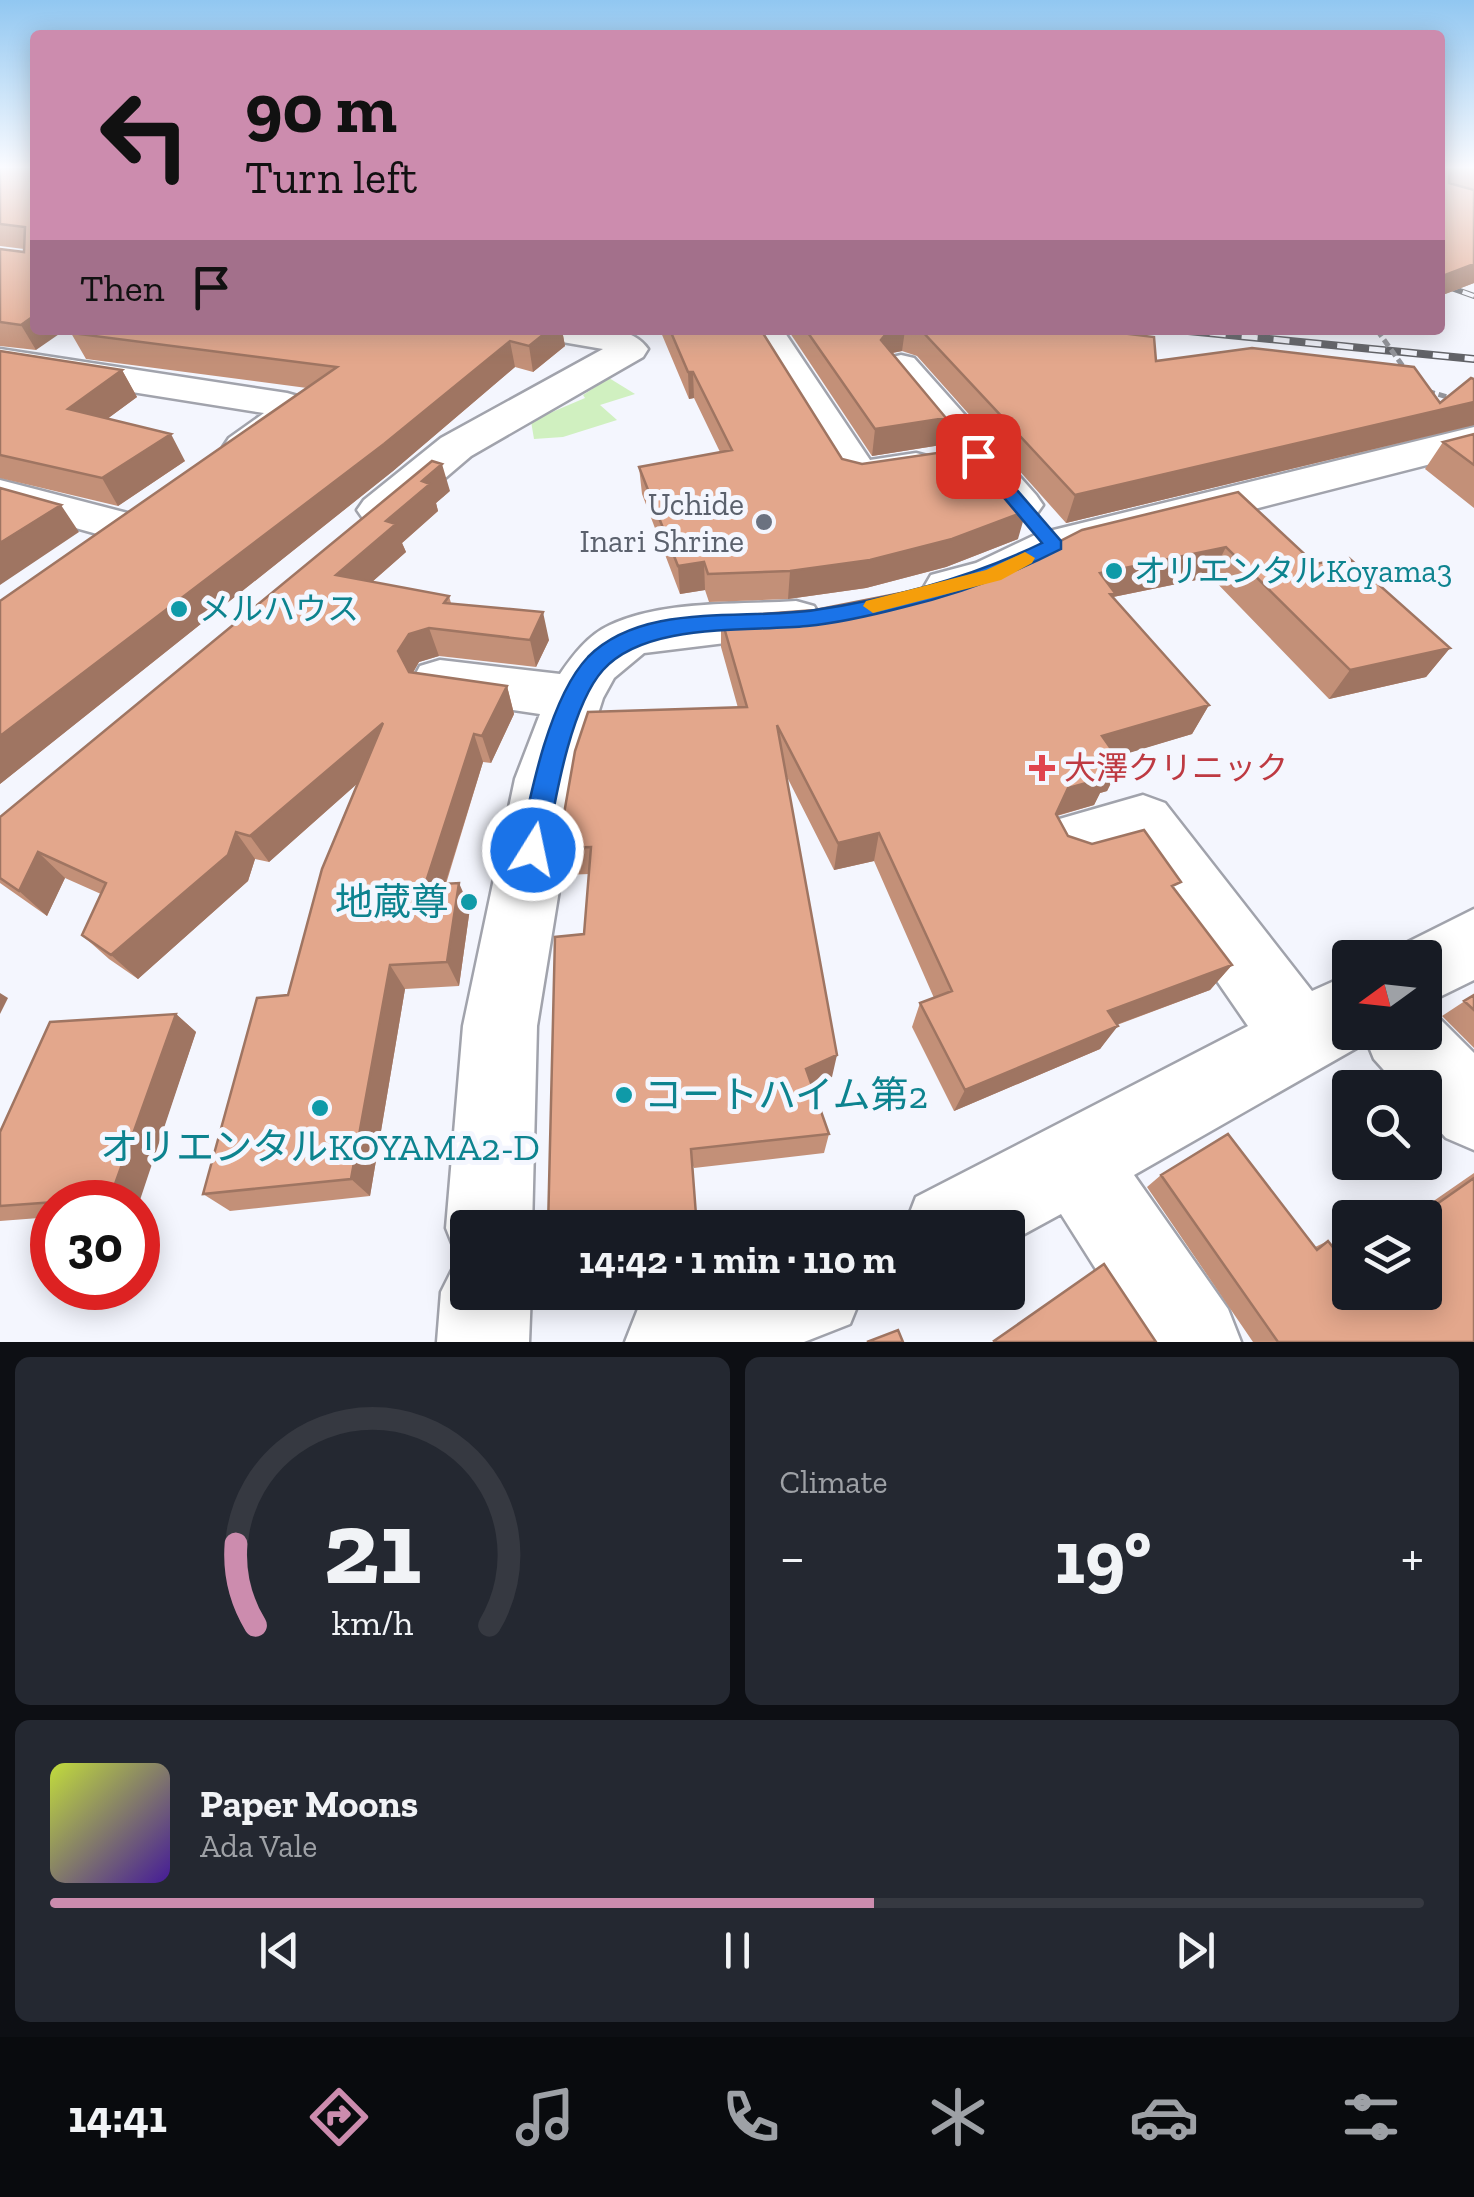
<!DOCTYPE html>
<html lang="en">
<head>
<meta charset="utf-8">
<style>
  :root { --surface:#171b24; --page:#242831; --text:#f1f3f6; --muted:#9ea1a6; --line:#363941; --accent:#cc8cae }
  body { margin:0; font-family:"Zilla Slab","Noto Sans JP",serif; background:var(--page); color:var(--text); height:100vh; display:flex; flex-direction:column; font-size:38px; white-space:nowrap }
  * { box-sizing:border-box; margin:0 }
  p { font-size:32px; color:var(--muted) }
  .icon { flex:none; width:55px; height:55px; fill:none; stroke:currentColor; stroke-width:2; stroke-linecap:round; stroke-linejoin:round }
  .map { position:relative; height:1342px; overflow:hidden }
  .panel { display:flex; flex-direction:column; gap:15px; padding:15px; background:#0d0f14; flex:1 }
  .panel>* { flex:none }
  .guide { position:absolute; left:30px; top:30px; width:1415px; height:305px; border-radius:10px; box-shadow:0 5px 25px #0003; background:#cc8cae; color:#111; overflow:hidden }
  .needle { width:65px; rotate:255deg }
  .buttons { position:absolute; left:1332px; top:940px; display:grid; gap:20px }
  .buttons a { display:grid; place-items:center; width:110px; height:110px; border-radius:10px; background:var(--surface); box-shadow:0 5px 25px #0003; font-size:50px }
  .speed { position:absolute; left:30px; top:1180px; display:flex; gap:20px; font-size:50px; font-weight:700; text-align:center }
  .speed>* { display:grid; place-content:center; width:130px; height:130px; border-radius:50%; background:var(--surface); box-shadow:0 5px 25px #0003; line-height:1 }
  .speed .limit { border:15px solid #d22; background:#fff; color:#111 }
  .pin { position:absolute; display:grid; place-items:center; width:85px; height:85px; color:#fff; margin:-42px; border-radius:20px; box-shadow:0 5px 15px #0006 }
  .me { position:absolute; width:110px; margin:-55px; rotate:10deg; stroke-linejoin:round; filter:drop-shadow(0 0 8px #0008) }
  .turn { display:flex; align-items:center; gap:35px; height:210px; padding:0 50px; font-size:45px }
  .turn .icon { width:130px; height:130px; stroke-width:2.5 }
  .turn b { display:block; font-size:70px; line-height:85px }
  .then { display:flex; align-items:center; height:95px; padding:0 50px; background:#0003; gap:20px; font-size:38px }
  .big { font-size:75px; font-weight:700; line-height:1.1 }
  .panel .tile { flex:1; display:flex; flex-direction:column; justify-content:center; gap:15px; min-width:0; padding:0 35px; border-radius:15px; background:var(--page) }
  .panel .dial { align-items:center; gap:0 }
  .dial svg { height:260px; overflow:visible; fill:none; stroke:var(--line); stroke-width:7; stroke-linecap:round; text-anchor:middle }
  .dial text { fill:var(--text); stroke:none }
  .song { display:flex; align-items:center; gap:30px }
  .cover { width:120px; height:120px; border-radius:15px; background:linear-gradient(135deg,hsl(70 70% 55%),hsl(260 70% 35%)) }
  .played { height:10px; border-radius:5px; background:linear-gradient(90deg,var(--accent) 60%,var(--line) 60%) }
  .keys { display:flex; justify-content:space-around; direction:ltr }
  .heat { display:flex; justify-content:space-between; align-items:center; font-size:55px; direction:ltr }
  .panel .tiles { flex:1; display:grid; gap:15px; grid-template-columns:1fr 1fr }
  .tile:last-child { grid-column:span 2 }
  .trip { position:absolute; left:450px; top:1210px; width:575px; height:100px; border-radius:10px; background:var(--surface); box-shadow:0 5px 25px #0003; font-weight:700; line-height:100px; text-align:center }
  .dock { display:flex; height:160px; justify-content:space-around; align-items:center; background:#090b0e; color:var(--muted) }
  .dock .icon { width:70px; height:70px }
  .dock .on { color:var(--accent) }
  .dock b { font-size:45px; color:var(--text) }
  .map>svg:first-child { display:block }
  .green { fill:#d0f0c0 }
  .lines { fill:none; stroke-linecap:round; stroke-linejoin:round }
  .minor-casing { stroke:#a1a3ac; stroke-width:5 }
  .path { stroke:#93949a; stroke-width:5; stroke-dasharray:8 4; stroke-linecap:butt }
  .minor { fill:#fff; fill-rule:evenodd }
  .rail-far1-casing { stroke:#616267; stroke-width:6 }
  .rail-casing { stroke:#616267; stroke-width:8 }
  .rail-far1 { stroke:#f4f6fe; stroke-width:4; stroke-dasharray:12; stroke-linecap:butt }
  .rail { stroke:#f4f6fe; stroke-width:5; stroke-dasharray:16; stroke-linecap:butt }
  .path-bridge { stroke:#93949a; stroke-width:5; stroke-dasharray:8 4; stroke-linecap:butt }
  .wall { fill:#c39078 }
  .shaded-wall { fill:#9f7562 }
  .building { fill:#e3a78c; stroke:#9f7562; stroke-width:2.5 }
  .route { fill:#1a73e8; stroke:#114b97; stroke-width:2.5 }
  .slow { fill:#f59e0b }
  .worship-dot { fill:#6b7280; stroke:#f4f6fe; stroke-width:4 }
  .culture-dot { fill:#0f9aa8; stroke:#f4f6fe; stroke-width:4 }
  .health-dot { fill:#e0444e; stroke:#f4f6fe; stroke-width:4 }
  .labels { text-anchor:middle; stroke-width:10; stroke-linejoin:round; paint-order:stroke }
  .worship-label { font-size:32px; fill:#5b616d; stroke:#f4f6fe; text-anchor:end }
  .culture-label { font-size:32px; fill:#0d838f; stroke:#f4f6fe; text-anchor:start }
  .health-label { font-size:32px; fill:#be3a42; stroke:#f4f6fe; text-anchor:start }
  .near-culture-label { font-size:38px; fill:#0d838f; stroke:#f4f6fe; text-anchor:end }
</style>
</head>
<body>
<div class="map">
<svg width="1474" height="1342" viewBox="0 0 1474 1342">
  <rect width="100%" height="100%" fill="#f4f6fe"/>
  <!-- green -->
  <path class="green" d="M 609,378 L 635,394 L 600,405 L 617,420 L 563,437 L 534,439 L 531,421 L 585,398 L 583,395 Z"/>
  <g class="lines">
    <defs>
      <path id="minor" d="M 534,330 C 568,330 627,318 648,349 L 643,357 L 471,456 L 396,520 L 380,524 L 364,520 L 357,510 L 364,500 L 441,438 L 603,349 L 539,338 Z
        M 749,330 L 783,330 L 870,460 L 916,453 L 931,457 L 938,466 L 931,475 L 858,488 L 842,484 Z
        M 0,349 L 287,393 L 301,397 L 314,411 C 297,436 259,463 229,456 L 223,447 L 229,438 L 264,413 L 0,371 Z
        M 901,355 L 914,358 L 1036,495 L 1043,505 L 1036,515 L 1020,519 L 1004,515 L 882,366 L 888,358 Z
        M 1474,427 L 1474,453 L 1070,556 C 1031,576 977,611 931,599 L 924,587 L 931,575 L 976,563 L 1037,534 Z
        M 0,480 L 143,517 L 149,527 L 143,537 L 126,542 L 0,507 Z
        M 796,601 L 814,606 L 822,619 L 814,632 L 644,653 L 614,678 L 603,698 L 577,779 L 537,1026 L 532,1228 L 468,1228 L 468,1292 L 531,1292 L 529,1342 L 437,1342 L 441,1292 L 458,1258 L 446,1228 L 463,1026 L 515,779 L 540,714 L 420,696 L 412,681 L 420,666 L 440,660 L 560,674 C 573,655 588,635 610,625 C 664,600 737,605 796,601 Z
        M 1143,795 L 1165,803 L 1312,991 L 1350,974 L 1350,1032 L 1425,1032 L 1425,1004 L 1474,1053 L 1474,1150 L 1446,1138 L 1425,1115 L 1425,1088 L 1400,1088 L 1374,1059 L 1367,1042 L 1134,1175 L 1228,1309 L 1241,1342 L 1142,1342 L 1061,1214 L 1008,1243 L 1008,1228 L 904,1228 L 916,1197 L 1248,1026 L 1129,853 L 1079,868 L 1056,860 L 1047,840 L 1056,820 Z
        M 1474,909 L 1474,980 L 1425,1004 L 1425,958 L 1395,958 L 1400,946 Z
        M 680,1292 L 863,1292 L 850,1324 L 804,1342 L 625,1342 L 638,1309 Z"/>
    </defs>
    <!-- minor casing -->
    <use href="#minor" class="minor-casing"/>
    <!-- path -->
    <path class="path" d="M 1427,391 L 1454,399"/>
    <!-- minor -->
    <use href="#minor" class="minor"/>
    <defs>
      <path id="rail-far1" d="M 1440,284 L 1474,296"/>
      <path id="rail" d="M 1178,330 L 1474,359"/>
    </defs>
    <!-- rail-far1 casing -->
    <use href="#rail-far1" class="rail-far1-casing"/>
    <!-- rail casing -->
    <use href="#rail" class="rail-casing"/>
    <!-- rail-far1 -->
    <use href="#rail-far1" class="rail-far1"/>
    <!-- rail -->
    <use href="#rail" class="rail"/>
    <!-- path-bridge -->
    <path class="path-bridge" d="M 1377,330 L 1407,372"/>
  </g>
  <!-- wall -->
  <path class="wall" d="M 0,168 L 35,168 L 36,350 L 0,346 L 0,249 L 24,252 L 24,249 L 0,246 Z
    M 1440,168 L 1474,168 L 1474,283 L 1440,296 Z
    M 75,330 L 562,330 L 565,346 L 533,372 L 515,367 L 393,471 L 0,784 L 0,601 L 307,388 L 86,359 L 71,333 Z
    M 660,330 L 761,330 L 842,459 L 1018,539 L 946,567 L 866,588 L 788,599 L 709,602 L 705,590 L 680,594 L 642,494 L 639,467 L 720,452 L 694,398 L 689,399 Z
    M 788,330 L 1096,330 L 1156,361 L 1440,403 L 1474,425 L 1066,523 L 917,356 L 902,351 L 892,353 L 941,445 L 872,456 Z
    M 0,351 L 122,370 L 137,397 L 107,419 L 185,461 L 118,506 L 0,478 Z
    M 1474,434 L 1474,508 L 1425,469 L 1443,442 Z
    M 450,491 L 436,503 L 438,511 L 402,543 L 406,552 L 372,582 L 449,596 L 451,603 L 549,640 L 536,667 L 439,656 L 419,662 L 413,673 L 507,686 L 514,714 L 491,763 L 483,762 L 446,884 L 470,908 L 459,986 L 405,989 L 370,1196 L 230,1211 L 203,1194 L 288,995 L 358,783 L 269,862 L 255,859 L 248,881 L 138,979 L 109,959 L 82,935 L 101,894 L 65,878 L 47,916 L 0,883 L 0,817 Z
    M 1238,492 L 1315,564 L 1450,648 L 1426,677 L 1329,699 L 1211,577 L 1113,597 L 1209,705 L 1192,734 L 1117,756 L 1121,763 L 1107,791 L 1100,793 L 1094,805 L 1057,816 L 1068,836 L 1176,890 L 1232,965 L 1210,990 L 1117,1025 L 1100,1049 L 954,1111 L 912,1027 L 920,1003 L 934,998 L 874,861 L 834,870 L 786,775 L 832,1077 L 812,1086 L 829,1134 L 824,1153 L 694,1168 L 584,934 L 589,874 L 565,875 L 558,848 L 738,708 L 721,647 L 721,617 L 815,610 L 911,591 L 1021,561 Z
    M 1474,995 L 1474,1048 L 1442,1016 Z
    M 176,1014 L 196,1032 L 138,1202 L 52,1202 L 52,1217 L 0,1221 L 0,1132 Z
    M 1474,1173 L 1474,1342 L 1253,1342 L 1147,1187 L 1161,1175 L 1315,1247 L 1328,1241 L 1344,1261 L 1350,1257 L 1350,1292 L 1425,1218 L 1409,1218 Z"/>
  <!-- shaded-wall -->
  <path class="shaded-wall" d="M 1474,264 L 1474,283 L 1440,296 L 1440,277 Z
    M 35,315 L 35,330 L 65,330 L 36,350 L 21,325 Z
    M 549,330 L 562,330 L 565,346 L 533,372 L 529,346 Z
    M 889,330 L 905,330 L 902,351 L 887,354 L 881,340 Z
    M 510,341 L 515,367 L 393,471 L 0,784 L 0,736 Z
    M 122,370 L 137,397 L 84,436 L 68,409 Z
    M 688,372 L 693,372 L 694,398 L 689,399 Z
    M 1474,402 L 1474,425 L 1066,523 L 1075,495 Z
    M 946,418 L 941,445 L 872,456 L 875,429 Z
    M 171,434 L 185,461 L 118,506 L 102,478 Z
    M 442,464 L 450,491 L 436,503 L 438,511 L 402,543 L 406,552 L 348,603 L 336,575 L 422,481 Z
    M 61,505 L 79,532 L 0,585 L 0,543 Z
    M 1026,511 L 1018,539 L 946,567 L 866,588 L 788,599 L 790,571 Z
    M 1226,547 L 1211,577 L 1113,597 L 1103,623 L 1100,573 Z
    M 704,562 L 705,590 L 680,594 L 678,566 Z
    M 543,612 L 549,640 L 536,667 L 530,640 Z
    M 429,628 L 439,656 L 419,662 L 409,679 L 398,651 L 409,634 Z
    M 1450,648 L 1426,677 L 1329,699 L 1350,670 Z
    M 507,686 L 514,714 L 491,763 L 482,736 Z
    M 1209,705 L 1192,734 L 1089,765 L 1102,736 Z
    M 383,723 L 395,750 L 269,862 L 250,836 Z
    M 474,734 L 483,762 L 437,910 L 425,885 Z
    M 1121,763 L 1107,791 L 1100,793 L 1094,805 L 1055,816 L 1068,788 L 1101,768 Z
    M 236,832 L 255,859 L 248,881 L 138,979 L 111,955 Z
    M 879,833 L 874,861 L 834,870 L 838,843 Z
    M 38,852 L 65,878 L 47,916 L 19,891 Z
    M 459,883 L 470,908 L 459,986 L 447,962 Z
    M 390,965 L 405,989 L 370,1196 L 351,1179 Z
    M 1232,965 L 1210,990 L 1091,1034 L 1108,1011 Z
    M 0,993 L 8,998 L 0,1014 Z
    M 176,1014 L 196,1032 L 138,1206 L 138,1202 L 120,1202 L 110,1198 Z
    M 1118,1026 L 1100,1049 L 954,1111 L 965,1090 Z
    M 837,1055 L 832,1077 L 803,1090 L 806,1069 Z"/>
  <!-- building -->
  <path class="building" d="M 0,168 L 35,168 L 35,315 L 21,325 L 0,322 L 0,249 L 24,252 L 25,227 L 0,224 Z
    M 1440,168 L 1449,168 L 1449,183 L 1474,190 L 1474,264 L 1440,277 Z
    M 75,330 L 549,330 L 529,346 L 510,341 L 384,444 L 0,736 L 0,601 L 337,367 L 71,333 Z
    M 670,330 L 761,330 L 842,459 L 862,464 L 971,448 L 1026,511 L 952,539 L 870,560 L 790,571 L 708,574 L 704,562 L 678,566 L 639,467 L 732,450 L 693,372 L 688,372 Z
    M 806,330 L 889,330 L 881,340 L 946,418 L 875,429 Z
    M 921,330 L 1096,330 L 1154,337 L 1156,361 L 1252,348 L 1414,367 L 1440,403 L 1471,378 L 1474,379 L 1474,402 L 1075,495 Z
    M 0,351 L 122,370 L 68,409 L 171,434 L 102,478 L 0,455 Z
    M 1474,434 L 1474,465 L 1443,442 Z
    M 432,461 L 442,464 L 422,481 L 430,484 L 386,521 L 396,524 L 336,575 L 449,596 L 444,603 L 543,612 L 530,640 L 429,628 L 409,634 L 398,651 L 409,672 L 507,686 L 482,736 L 474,734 L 425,885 L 459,883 L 447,962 L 390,965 L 351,1179 L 203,1194 L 257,998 L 288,995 L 322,869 L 383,723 L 250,836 L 236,832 L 228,855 L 111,955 L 82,935 L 106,883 L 38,852 L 19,891 L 0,878 L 0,817 Z
    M 0,488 L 61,505 L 0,543 Z
    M 1238,492 L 1315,564 L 1349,558 L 1450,648 L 1350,670 L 1226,547 L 1100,573 L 1115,593 L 1110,594 L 1209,705 L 1102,736 L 1121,763 L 1101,768 L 1108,777 L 1068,788 L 1056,814 L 1068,836 L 1092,844 L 1144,830 L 1181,882 L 1172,886 L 1232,965 L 1108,1011 L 1118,1026 L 965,1090 L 920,1003 L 952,991 L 879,833 L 838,843 L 777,725 L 837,1055 L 806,1069 L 829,1134 L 691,1149 L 697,1228 L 548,1228 L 555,937 L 584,934 L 591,847 L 558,848 L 575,751 L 588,712 L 747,707 L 721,617 L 815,610 L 911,591 L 1021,561 L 1082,530 Z
    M 1474,995 L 1474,1010 L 1464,1001 Z
    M 176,1014 L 110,1198 L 0,1206 L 0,1132 L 50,1022 Z
    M 1228,1134 L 1317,1250 L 1328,1241 L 1347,1265 L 1350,1263 L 1350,1292 L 1425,1292 L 1425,1218 L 1417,1218 L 1474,1178 L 1474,1342 L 1278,1342 L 1161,1175 Z
    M 1104,1264 L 1156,1342 L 995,1342 L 994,1341 Z
    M 898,1330 L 903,1342 L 867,1342 Z"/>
  <!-- sky -->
  <linearGradient id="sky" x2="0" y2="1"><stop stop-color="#91c7f1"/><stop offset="0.47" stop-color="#fafbff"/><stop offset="1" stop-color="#fafbff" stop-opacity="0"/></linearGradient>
  <rect width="1474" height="356" fill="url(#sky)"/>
  <!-- route -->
  <path class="route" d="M 978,451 L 984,452 L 1061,541 L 1061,549 C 1010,575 960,594 904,607 C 873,615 839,623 807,626 C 746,632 646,622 603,670 C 570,707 555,801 546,850 L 542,858 L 533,862 L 523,858 L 519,850 C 530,796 549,698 588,657 C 644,601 744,621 815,610 C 895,598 970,578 1042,543 L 969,456 Z"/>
  <!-- slow -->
  <path class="slow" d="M 1025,552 L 1035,558 L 1032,563 L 1001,580 L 873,613 L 863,606 L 866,601 L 986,570 Z"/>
  <!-- markers -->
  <circle class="worship-dot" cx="764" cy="522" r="10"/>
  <g class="culture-dot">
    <circle cx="1114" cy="571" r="10"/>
    <circle cx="179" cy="609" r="10"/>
    <circle cx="469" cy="902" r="10"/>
    <circle cx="624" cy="1095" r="10"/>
    <circle cx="320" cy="1108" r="10"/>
  </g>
  <path class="health-dot" d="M1037 753h10v10h10v10h-10v10h-10v-10h-10v-10h10z"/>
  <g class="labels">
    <!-- worship labels -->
    <g class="worship-label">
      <text x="744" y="515">Uchide<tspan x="744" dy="37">Inari Shrine</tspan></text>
    </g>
    <!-- culture labels -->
    <g class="culture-label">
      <text x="1134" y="582">オリエンタルKoyama3</text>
      <text x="199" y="620">メルハウス</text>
    </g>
    <!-- health labels -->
    <g class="health-label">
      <text x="1064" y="779">大澤クリニック</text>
    </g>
    <!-- near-culture labels -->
    <g class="near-culture-label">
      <text x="449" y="915">地蔵尊</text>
      <text x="644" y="1108" text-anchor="start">コートハイム第2</text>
      <text x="320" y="1160" text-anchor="middle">オリエンタルKOYAMA2-D</text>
    </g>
  </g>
</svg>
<div class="buttons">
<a><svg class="needle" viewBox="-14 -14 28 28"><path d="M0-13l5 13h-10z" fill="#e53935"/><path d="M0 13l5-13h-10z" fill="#9ea1a6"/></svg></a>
<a><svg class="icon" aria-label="search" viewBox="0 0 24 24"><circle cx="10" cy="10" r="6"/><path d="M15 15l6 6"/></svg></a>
<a><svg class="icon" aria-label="layers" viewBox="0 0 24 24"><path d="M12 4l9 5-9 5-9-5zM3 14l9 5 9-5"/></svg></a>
</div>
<div class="speed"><div class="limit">30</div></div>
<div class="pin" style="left:978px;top:456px;background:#d93025"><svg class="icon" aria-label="arrive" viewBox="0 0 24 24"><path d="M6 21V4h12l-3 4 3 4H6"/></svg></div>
<svg class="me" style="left:533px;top:850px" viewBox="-20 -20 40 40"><circle r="17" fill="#1a73e8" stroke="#fff" stroke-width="3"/><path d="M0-11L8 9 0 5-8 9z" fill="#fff"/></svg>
<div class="trip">14:42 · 1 min · 110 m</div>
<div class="guide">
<div class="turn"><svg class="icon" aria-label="left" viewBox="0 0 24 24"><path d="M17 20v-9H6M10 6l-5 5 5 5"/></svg><div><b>90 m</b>Turn left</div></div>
<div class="then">Then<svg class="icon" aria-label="arrive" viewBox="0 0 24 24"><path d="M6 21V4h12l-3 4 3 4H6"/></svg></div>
</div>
</div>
<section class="panel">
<div class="tiles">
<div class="tile dial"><svg viewBox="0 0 100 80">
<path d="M14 69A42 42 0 1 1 86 69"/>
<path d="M14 69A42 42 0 0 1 8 44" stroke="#cc8cae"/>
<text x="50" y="56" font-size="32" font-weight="700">21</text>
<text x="50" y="72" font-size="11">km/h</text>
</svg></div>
<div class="tile"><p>Climate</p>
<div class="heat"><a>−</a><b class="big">19°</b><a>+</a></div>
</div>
<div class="tile">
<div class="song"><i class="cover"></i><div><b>Paper Moons</b><p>Ada Vale</p></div></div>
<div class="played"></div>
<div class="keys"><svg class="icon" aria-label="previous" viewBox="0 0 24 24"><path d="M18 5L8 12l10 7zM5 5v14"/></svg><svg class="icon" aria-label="pause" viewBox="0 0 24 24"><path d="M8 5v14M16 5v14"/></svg><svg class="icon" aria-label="next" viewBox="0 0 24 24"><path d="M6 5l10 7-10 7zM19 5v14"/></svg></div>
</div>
</div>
</section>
<nav class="dock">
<b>14:41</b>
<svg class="icon on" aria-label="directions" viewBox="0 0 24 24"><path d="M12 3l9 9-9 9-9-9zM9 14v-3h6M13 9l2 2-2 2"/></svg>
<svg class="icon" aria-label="music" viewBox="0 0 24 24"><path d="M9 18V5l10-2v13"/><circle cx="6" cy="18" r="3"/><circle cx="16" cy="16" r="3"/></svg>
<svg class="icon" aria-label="phone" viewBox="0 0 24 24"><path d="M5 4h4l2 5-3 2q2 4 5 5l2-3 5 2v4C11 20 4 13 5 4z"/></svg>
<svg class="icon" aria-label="climate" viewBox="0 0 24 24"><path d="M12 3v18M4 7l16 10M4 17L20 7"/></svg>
<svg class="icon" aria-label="car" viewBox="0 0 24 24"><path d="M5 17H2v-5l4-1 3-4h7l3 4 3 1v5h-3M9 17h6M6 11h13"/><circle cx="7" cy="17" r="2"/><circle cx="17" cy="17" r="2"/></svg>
<svg class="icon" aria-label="filters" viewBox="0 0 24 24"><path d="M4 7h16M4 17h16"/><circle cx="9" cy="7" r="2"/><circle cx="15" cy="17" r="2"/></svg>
</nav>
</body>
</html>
